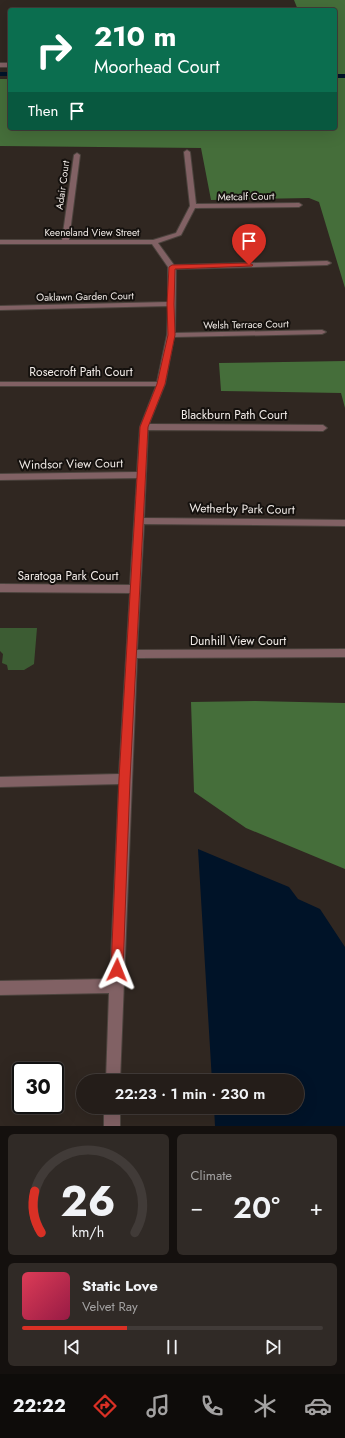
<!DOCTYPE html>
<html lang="en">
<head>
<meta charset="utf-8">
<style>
  :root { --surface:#241d19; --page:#302a26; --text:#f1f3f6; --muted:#a3a2a2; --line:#413b38; --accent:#d93025 }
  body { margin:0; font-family:Jost,sans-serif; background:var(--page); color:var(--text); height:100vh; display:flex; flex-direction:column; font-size:15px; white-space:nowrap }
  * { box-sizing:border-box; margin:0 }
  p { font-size:13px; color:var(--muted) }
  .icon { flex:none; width:22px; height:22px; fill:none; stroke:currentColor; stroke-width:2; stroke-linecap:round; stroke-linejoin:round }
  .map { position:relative; height:1126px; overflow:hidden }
  .panel { display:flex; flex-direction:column; gap:8px; padding:8px; background:#14100e; flex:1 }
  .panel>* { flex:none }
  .guide { position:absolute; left:8px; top:8px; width:329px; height:122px; border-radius:4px; box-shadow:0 4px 16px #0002,0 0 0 1px var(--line); background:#0b6e4f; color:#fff; overflow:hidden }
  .speed { position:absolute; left:12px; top:1062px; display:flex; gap:8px; font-size:20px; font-weight:700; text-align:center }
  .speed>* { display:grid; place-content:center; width:52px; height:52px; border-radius:50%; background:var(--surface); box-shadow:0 4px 16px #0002,0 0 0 1px var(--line); line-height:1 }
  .speed .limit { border:2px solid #111; border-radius:6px; background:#fff; color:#111 }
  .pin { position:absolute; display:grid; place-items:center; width:34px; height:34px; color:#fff; margin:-41px -17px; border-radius:50% 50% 50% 0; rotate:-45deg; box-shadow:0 0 4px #0007 }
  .pin .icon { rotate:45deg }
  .me { position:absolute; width:44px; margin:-22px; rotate:2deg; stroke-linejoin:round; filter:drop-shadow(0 0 3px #0008) }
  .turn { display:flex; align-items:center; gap:14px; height:84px; padding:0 20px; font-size:18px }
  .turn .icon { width:52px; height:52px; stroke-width:2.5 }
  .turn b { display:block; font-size:28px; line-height:34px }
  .then { display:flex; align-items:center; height:38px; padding:0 20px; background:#0003; gap:8px; font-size:15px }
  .big { font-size:30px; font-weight:600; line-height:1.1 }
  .panel .tile { flex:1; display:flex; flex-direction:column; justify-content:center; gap:6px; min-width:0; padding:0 14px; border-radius:6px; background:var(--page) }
  .panel .dial { align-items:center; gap:0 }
  .dial svg { height:104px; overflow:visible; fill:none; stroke:var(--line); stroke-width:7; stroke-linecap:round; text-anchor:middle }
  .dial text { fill:var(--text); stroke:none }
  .song { display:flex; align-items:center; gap:12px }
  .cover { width:48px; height:48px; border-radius:6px; background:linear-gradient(135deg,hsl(350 70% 55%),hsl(340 70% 35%)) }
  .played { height:4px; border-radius:2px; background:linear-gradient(90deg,var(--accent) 35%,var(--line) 35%) }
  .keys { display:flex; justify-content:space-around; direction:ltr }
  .heat { display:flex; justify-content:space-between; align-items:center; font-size:22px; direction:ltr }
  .panel .tiles { flex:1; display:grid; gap:8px; grid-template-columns:1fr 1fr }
  .tile:last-child { grid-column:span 2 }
  .trip { position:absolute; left:76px; top:1074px; width:228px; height:40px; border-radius:20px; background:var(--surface); box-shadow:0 4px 16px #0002,0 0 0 1px var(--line); font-weight:600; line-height:40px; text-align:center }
  .menu { display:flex; height:64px; justify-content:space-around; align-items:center; background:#0e0c0a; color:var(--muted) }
  .menu .icon { width:28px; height:28px }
  .menu .on { color:var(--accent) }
  .menu b { font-size:18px; color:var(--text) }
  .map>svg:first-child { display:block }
  .green { fill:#3c5c33 }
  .forest { fill:#456e3a }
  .water { fill:#001328 }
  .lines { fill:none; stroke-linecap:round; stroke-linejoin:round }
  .stream { fill:#001328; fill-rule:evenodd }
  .minor-casing { stroke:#4b433d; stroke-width:2 }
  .minor { fill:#816164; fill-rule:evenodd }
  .route { fill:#d93025; stroke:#8d1f18 }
  .labels { text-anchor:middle; stroke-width:4; stroke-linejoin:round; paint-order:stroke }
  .far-street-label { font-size:10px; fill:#f2ece8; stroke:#15110e }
  .street-label { font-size:12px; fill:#f2ece8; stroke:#15110e }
</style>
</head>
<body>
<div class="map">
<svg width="345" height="1126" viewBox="0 0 345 1126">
  <rect width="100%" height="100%" fill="#302721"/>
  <!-- green -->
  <path class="green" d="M 0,628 L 37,628 L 34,664 L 24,670 L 8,670 L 7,665 L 2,663 L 3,654 L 0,651 Z"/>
  <!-- forest -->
  <path class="forest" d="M 294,0 L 345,0 L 345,288 L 319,202 L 309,198 L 211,200 L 201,148 L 0,146 L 0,79 L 10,79 L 10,128 L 335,128 L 335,10 L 298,10 Z
    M 345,361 L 345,408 L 341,393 L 221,391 L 219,363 Z
    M 255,701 L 345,703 L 345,869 L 246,828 L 194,792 L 191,702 Z"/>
  <!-- water -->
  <path class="water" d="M 198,849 L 289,887 L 298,899 L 320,909 L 345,947 L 345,1126 L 215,1126 L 214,1107 L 297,1107 L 297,1081 L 212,1081 Z"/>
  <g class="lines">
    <!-- stream -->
    <path class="stream" d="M 0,72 L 10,72 L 10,76 L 0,76 Z
      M 335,74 L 345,74 L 345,78 L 335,78 Z"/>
    <defs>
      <path id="minor" d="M 0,63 L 10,63 L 10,67 L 0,67 Z
        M 187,150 L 190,152 L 196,204 L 299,203 L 302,205 L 299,207 L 195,208 L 181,235 L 158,243 L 174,265 L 327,261 L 331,263 L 327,265 L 176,269 L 175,333 L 322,330 L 326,332 L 322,334 L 174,337 L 165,384 L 149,424 L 323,425 L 327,428 L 323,431 L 148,430 L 144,518 L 345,520 L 345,526 L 144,524 L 137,650 L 345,649 L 345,657 L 137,658 L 120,1081 L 106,1081 L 109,993 L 0,995 L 0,981 L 110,979 L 119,784 L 0,787 L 0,777 L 119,774 L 130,593 L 0,592 L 0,584 L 130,585 L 137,478 L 0,480 L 0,474 L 137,472 L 140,427 L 156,386 L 0,386 L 0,382 L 157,382 L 167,335 L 168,306 L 0,310 L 0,306 L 168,302 L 168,267 L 152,244 L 0,244 L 0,240 L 62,240 L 74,155 L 77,153 L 80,155 L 69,240 L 153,240 L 176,233 L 190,206 L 184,152 Z
        M 104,1107 L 120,1107 L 120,1126 L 104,1126 Z"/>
    </defs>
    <!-- minor casing -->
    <use href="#minor" class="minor-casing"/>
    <!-- minor -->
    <use href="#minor" class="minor"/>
  </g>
  <!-- route -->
  <path class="route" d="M 249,263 L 253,265 L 252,266 L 175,269 L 174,304 L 175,335 L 165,384 L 148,427 L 130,779 L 123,970 L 121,974 L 117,976 L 112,974 L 111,970 L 119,779 L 140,427 L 157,384 L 168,335 L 167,304 L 169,267 L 172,265 Z"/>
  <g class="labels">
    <!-- far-street labels -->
    <g class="far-street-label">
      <text transform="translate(62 185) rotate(-82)" y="4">Adair Court</text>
      <text transform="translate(246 196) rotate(-1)" y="4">Metcalf Court</text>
      <text x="92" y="236">Keeneland View Street</text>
      <text transform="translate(85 296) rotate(-1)" y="4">Oaklawn Garden Court</text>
      <text transform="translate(246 324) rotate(-1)" y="4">Welsh Terrace Court</text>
    </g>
    <!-- street labels -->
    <g class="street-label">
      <text x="81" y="376">Rosecroft Path Court</text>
      <text x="234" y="419">Blackburn Path Court</text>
      <text transform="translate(71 464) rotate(-1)" y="4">Windsor View Court</text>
      <text transform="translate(242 509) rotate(1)" y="4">Wetherby Park Court</text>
      <text x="68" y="580">Saratoga Park Court</text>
      <text x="238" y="645">Dunhill View Court</text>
    </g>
  </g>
</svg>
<div class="speed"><div class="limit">30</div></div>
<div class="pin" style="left:249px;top:265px;background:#d93025"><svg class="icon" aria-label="arrive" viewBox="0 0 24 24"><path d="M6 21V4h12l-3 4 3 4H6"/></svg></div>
<svg class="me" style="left:117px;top:970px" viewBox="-20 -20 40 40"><path d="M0-17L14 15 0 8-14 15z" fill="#d93025" stroke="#fff" stroke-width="4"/></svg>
<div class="trip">22:23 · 1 min · 230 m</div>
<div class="guide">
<div class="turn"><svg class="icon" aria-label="right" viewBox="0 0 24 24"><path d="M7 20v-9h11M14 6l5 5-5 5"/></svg><div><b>210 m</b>Moorhead Court</div></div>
<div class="then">Then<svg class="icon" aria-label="arrive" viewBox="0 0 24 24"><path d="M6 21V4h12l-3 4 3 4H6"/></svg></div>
</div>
</div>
<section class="panel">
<div class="tiles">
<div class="tile dial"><svg viewBox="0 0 100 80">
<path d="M14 69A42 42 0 1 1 86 69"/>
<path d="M14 69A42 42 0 0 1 9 37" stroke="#d93025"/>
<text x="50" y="56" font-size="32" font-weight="700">26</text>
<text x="50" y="72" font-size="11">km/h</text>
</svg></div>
<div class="tile"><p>Climate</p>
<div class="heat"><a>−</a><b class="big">20°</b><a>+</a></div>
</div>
<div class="tile">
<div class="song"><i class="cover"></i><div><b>Static Love</b><p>Velvet Ray</p></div></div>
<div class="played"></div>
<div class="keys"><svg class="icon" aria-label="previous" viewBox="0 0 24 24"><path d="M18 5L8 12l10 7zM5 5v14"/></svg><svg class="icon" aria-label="pause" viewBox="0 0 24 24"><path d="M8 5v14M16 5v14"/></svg><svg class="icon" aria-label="next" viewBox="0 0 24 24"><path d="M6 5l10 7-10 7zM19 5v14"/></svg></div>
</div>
</div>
</section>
<nav class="menu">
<b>22:22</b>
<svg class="icon on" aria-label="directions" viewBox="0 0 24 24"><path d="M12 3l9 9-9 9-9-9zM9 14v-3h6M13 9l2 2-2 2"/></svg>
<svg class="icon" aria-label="music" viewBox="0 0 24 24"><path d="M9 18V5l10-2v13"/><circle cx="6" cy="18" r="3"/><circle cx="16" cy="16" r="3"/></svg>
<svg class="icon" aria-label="phone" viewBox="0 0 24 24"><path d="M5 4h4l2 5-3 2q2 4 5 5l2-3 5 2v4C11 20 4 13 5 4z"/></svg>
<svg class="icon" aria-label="climate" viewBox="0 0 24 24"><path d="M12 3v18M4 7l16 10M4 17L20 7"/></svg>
<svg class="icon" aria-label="car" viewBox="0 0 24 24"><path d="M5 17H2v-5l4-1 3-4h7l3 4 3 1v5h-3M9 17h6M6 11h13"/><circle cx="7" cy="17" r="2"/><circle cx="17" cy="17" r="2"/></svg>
</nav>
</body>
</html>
